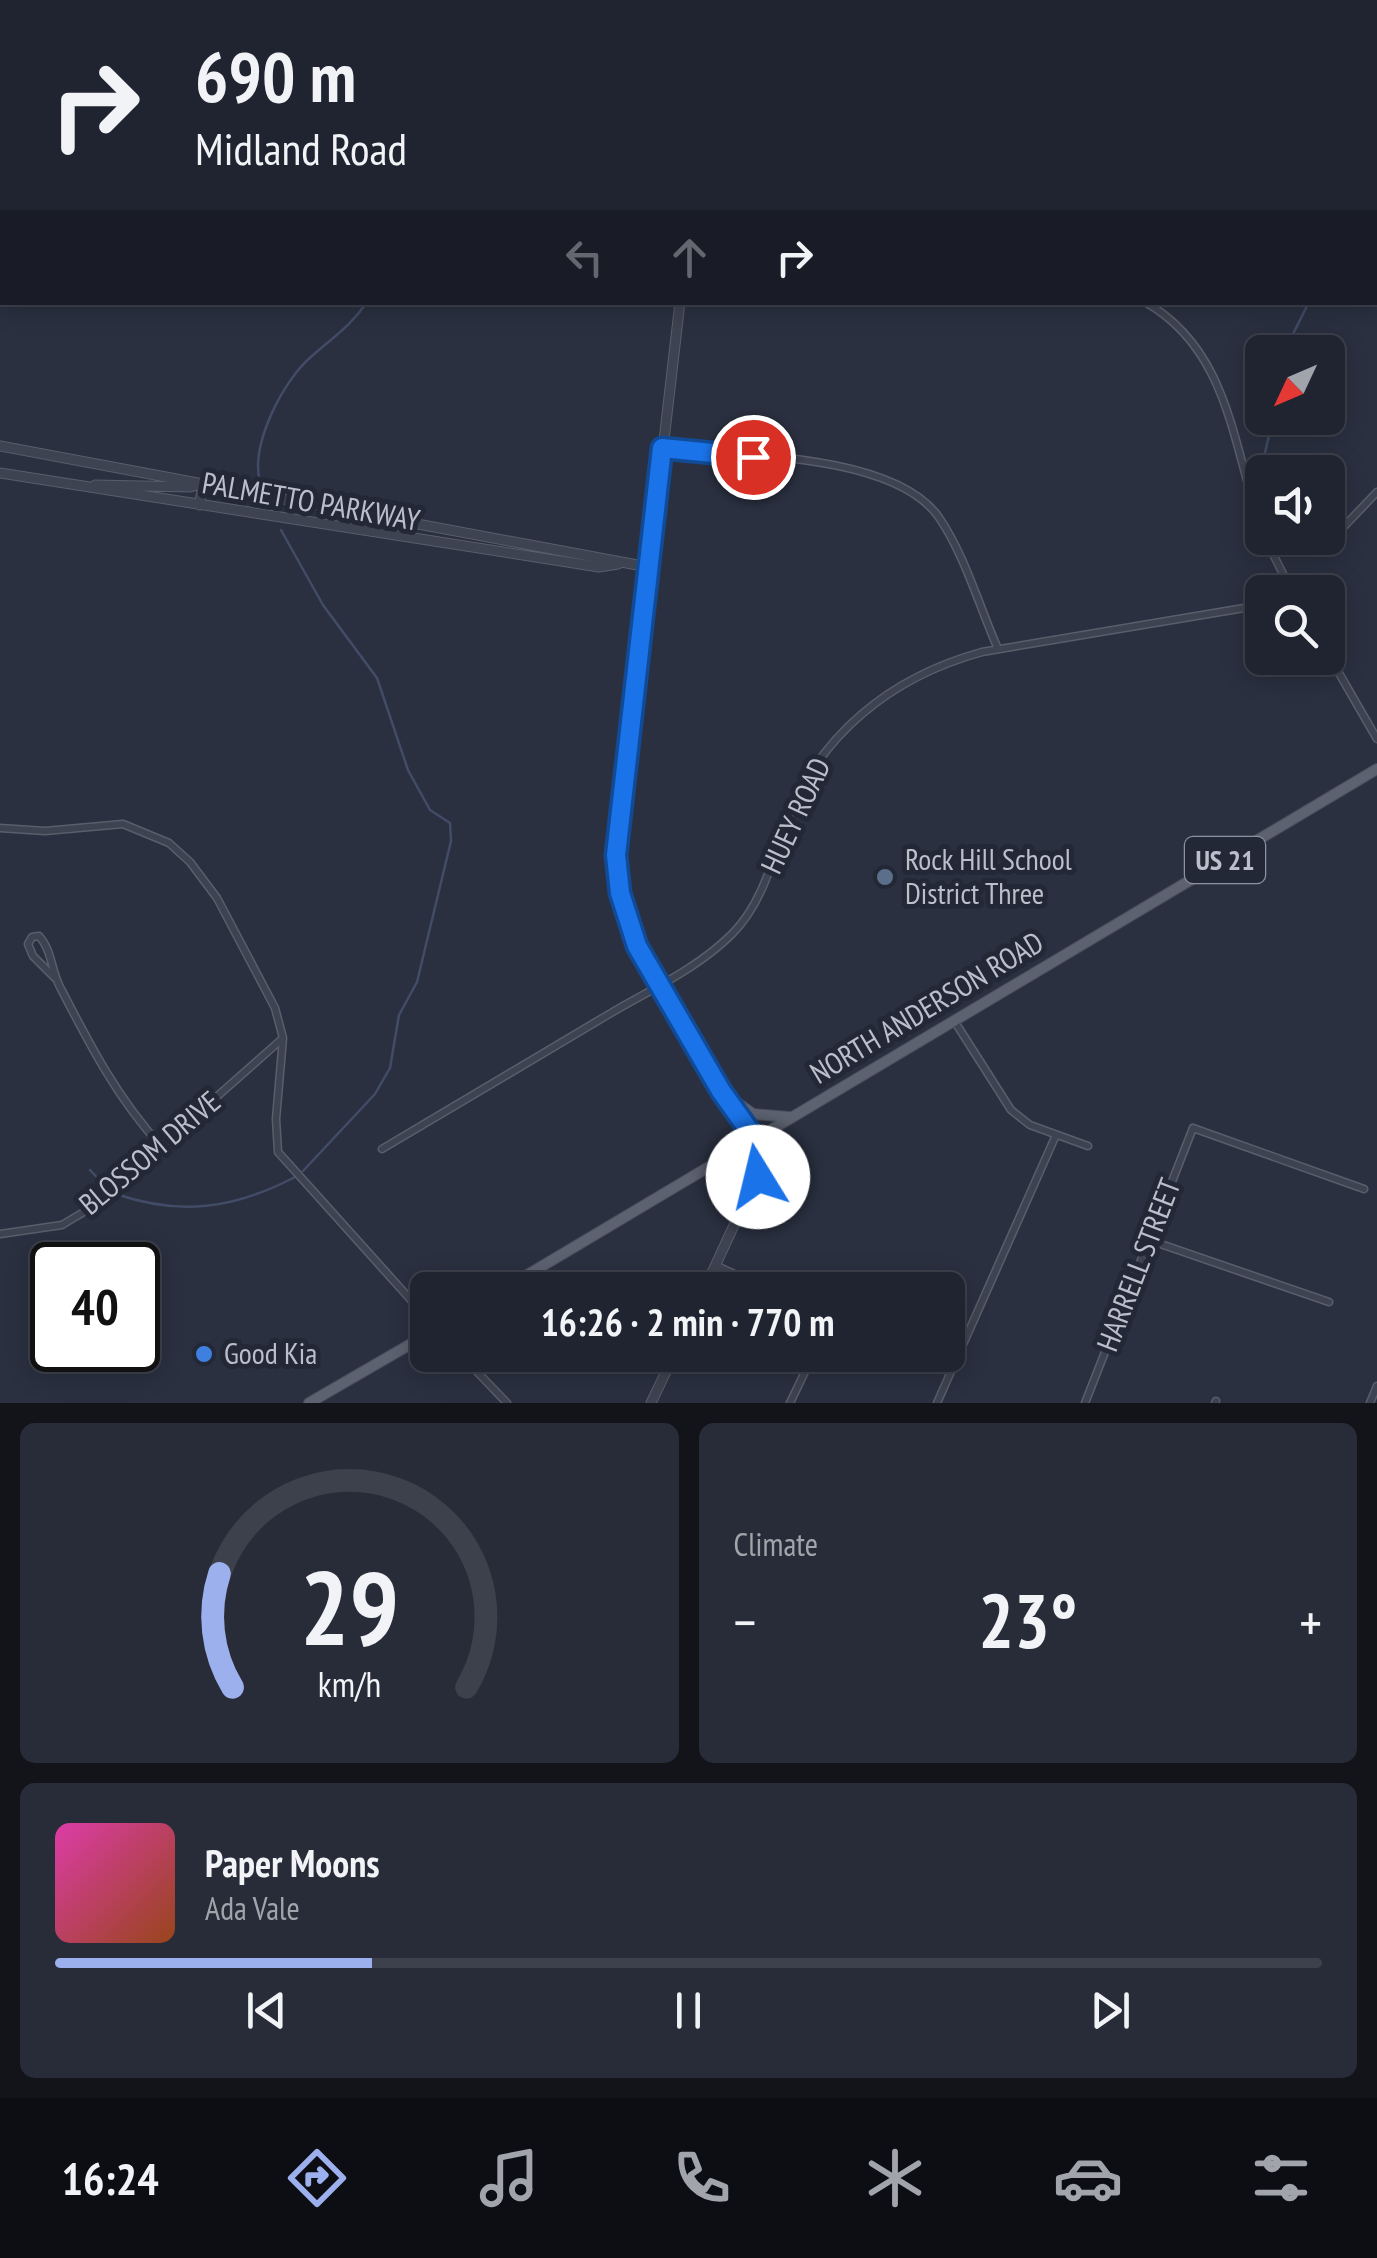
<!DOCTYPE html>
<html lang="en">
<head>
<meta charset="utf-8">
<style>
  :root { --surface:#202430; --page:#282c38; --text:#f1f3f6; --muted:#a2a4ab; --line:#3d414c; --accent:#9db0ee }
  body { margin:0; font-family:"PT Sans Narrow",sans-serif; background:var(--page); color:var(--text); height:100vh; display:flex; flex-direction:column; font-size:38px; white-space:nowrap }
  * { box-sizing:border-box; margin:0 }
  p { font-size:32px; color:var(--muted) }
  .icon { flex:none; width:55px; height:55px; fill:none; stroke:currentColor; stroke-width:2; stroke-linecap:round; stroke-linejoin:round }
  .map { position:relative; height:1403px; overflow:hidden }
  .sheet { display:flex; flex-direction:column; gap:20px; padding:20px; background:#12141a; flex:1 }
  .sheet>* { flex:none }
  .banner { position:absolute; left:0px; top:0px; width:1378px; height:305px; box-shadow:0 5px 25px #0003,0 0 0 2px var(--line); background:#202430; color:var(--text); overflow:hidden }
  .needle { width:65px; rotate:226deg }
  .fabs { position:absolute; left:1245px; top:335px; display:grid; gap:20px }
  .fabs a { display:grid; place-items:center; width:100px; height:100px; border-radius:15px; background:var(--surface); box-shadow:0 5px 25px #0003,0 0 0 2px var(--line); font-size:50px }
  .speed { position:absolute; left:30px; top:1242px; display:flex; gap:20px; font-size:50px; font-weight:700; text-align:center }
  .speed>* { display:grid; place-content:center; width:130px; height:130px; border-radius:50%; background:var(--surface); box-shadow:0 5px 25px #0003,0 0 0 2px var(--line); line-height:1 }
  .speed .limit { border:5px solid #111; border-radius:15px; background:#fff; color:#111 }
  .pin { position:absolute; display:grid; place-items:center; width:85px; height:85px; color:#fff; margin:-42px; border:5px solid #fff; border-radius:50%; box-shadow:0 2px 10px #0007 }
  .me { position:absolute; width:110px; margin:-55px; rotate:351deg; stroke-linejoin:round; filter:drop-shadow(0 0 8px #0008) }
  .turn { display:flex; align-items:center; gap:35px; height:210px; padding:0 30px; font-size:45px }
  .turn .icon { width:130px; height:130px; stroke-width:2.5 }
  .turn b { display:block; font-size:70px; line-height:85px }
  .lanes { display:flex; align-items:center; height:95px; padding:0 30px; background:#0003; justify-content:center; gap:50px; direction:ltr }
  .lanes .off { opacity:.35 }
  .big { font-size:75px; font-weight:600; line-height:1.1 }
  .sheet .card { flex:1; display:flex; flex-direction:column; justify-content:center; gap:15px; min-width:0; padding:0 35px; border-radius:15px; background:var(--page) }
  .sheet .dial { align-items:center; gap:0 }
  .dial svg { height:260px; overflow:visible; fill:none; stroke:var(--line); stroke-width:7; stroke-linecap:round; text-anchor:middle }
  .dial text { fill:var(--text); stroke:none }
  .song { display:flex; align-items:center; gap:30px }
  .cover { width:120px; height:120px; border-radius:15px; background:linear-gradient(135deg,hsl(320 70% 55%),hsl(20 70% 35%)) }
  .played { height:10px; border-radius:5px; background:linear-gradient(90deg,var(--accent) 25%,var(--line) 25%) }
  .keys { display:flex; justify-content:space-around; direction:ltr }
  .heat { display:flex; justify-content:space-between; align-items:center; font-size:55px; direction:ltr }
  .sheet .tiles { flex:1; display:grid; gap:20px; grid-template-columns:1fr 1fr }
  .card:last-child { grid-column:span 2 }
  .trip { position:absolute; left:410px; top:1272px; width:555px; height:100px; border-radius:15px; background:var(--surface); box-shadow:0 5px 25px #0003,0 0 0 2px var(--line); font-weight:600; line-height:100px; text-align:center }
  .tab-bar { display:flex; height:160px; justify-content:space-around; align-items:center; background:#0d0e13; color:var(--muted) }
  .tab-bar .icon { width:70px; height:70px }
  .tab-bar .on { color:var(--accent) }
  .tab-bar b { font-size:45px; color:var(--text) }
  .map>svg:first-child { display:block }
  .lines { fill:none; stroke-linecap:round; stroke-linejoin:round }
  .stream { stroke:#424c67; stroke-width:2.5 }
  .minor-casing { stroke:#595e6b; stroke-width:9 }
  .tertiary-casing { stroke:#595e6b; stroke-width:11 }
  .primary-casing { stroke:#484c5a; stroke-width:12 }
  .minor { stroke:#3e4351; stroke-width:6 }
  .tertiary { stroke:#3e4351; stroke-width:9 }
  .primary { stroke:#5c6270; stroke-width:10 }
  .rail-casing { stroke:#616777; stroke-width:6 }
  .rail { stroke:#232836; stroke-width:2.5; stroke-dasharray:8; stroke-linecap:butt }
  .route-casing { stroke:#114b97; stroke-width:25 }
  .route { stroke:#1a73e8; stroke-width:18 }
  .service-dot { fill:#5c6f8a; stroke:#232836; stroke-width:4 }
  .shop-dot { fill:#3f7fe0; stroke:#232836; stroke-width:4 }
  .labels { text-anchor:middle; stroke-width:10; stroke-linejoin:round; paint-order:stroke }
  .shield { fill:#232836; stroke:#8d929e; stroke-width:2.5 }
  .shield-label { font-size:28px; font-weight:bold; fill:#bbbfcb }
  .street-label { font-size:30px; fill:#bbbfcb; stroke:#232836 }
  .poi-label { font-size:30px; fill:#bbbfcb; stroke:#232836; text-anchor:start }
</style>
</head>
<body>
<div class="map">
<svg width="1377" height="1403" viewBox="0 0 1377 1403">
  <rect width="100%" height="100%" fill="#2a3040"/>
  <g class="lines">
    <!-- stream -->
    <path class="stream" d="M 1315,0 L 1316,2
      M 478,2 L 478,0
      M 1284,352 L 1309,302
      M 260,482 C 250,445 283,380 312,356 C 332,338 351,326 367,302
      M 1256,492 L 1273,418
      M 281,530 L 323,605 L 377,678 L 408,770 L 430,810 L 450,823 L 451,841 L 417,982 L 399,1015 L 390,1068 L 375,1094 L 303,1171
      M 90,1170 L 108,1189
      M 116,1194 C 180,1216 234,1209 295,1177"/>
    <defs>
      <path id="minor" d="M 1145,302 C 1230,350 1233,449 1262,531
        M 662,448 C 736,455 892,453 938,516 C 965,555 979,606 998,649
        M 1335,536 L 1377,492
        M 1265,538 L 1292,592
        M 1328,654 L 1377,739
        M 0,828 L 45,831 L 123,824 L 169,843 L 190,862 L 217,898 L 275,1008 L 283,1038 L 276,1119 L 278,1152 L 428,1319
        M 55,978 L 33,956 L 28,944 L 32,937 L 39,936 C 52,950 51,970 60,987 C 90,1045 117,1098 161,1146
        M 955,1022 L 1011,1110 L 1030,1125 L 1088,1146
        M 382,1149 C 459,1104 535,1058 611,1013 C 652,989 698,968 732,934 C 761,905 772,863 785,825 C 818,735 891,677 982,652 L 1262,605
        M 0,1234 L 62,1225 L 92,1207 L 282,1039
        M 1149,1240 L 1329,1302
        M 715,1265 L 769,1290
        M 461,1355 L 507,1403
        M 790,1403 L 813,1355
        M 937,1403 L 1056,1135
        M 1085,1403 L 1193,1128 L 1364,1189
        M 1215,1403 L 1216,1401
        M 1370,1403 L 1377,1386"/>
      <path id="tertiary" d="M 714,2 L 714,0
        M 680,302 L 616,855 C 619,886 624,915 637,944 C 666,1016 730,1077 746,1155 C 749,1172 743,1191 742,1208
        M 0,446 L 648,567
        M 0,473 L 599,567 L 618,564
        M 95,485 L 190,487 L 204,483 L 199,505
        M 704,1290 L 760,1169 L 756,1140 L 729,1100
        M 651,1403 L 674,1355"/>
      <path id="primary" d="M 721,1091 L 753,1114 L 789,1117
        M 712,1165 L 735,1176 L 744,1190
        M 502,1290 L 1377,769
        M 309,1403 L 428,1334"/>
    </defs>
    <!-- minor casing -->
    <use href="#minor" class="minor-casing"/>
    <!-- tertiary casing -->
    <use href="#tertiary" class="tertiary-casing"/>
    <!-- primary casing -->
    <use href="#primary" class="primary-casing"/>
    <!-- minor -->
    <use href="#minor" class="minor"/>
    <!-- tertiary -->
    <use href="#tertiary" class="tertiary"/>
    <!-- primary -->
    <use href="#primary" class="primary"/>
    <defs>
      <path id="rail" d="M 811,0 L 820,2
        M 1375,18 L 1377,18"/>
    </defs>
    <!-- rail casing -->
    <use href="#rail" class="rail-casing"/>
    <!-- rail -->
    <use href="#rail" class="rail"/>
  </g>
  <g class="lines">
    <defs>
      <path id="route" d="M 753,457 L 662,448 L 616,855 L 620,893 L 637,946 L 721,1091 L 756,1140 L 758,1177"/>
    </defs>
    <!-- route casing -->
    <use href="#route" class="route-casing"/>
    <!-- route -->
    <use href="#route" class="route"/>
  </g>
  <!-- markers -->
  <circle class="service-dot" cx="885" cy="877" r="10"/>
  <circle class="shop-dot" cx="204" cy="1354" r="10"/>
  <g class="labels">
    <!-- shield labels -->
    <rect class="shield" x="1185" y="837" width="80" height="46" rx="8"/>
    <g class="shield-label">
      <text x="1225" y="870">US 21</text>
    </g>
    <!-- street labels -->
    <g class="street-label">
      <text transform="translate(311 502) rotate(10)" y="10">PALMETTO PARKWAY</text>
      <text transform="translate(796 816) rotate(-65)" y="10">HUEY ROAD</text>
      <text transform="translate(927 1008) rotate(-31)" y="10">NORTH ANDERSON ROAD</text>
      <text transform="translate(150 1153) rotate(-40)" y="10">BLOSSOM DRIVE</text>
      <text transform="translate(1139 1265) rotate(-69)" y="10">HARRELL STREET</text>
    </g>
    <!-- poi labels -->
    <g class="poi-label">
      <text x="905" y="870">Rock Hill School<tspan x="905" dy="34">District Three</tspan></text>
      <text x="224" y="1364">Good Kia</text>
    </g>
  </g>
</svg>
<div class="fabs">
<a><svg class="needle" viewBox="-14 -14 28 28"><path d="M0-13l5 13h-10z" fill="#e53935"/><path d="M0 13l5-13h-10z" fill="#a2a4ab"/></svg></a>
<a><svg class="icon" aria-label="sound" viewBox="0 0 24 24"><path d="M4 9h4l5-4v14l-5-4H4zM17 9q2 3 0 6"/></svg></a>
<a><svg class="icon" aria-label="search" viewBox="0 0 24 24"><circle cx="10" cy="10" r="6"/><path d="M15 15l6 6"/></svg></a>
</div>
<div class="speed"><div class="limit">40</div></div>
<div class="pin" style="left:753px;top:457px;background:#d93025"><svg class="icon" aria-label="arrive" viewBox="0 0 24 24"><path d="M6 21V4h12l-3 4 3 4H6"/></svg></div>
<svg class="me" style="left:758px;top:1177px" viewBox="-20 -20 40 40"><circle r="19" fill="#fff"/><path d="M0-13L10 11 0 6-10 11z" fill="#1a73e8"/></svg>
<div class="trip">16:26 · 2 min · 770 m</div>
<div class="banner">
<div class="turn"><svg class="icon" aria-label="right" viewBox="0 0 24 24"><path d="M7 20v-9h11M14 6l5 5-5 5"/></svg><div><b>690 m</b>Midland Road</div></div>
<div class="lanes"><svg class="icon off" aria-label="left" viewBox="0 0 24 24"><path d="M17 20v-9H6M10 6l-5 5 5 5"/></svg><svg class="icon off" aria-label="ahead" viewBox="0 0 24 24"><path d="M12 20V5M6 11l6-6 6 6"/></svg><svg class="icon" aria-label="right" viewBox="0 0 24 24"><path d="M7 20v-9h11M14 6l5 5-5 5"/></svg></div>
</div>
</div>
<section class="sheet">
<div class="tiles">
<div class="card dial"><svg viewBox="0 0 100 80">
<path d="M14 69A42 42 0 1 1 86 69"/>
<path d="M14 69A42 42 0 0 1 10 34" stroke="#9db0ee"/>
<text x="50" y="56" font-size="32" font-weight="700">29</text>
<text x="50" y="72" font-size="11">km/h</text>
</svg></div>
<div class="card"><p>Climate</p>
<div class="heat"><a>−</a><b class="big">23°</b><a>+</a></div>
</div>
<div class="card">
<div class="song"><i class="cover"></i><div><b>Paper Moons</b><p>Ada Vale</p></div></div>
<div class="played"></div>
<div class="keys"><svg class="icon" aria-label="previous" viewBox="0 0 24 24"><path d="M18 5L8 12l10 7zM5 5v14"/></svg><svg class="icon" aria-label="pause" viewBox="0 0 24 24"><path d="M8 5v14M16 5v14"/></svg><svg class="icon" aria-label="next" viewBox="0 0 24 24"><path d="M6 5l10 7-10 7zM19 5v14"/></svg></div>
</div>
</div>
</section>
<nav class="tab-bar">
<b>16:24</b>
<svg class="icon on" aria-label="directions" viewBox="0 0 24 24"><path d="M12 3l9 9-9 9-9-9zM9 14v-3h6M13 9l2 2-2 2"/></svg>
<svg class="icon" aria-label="music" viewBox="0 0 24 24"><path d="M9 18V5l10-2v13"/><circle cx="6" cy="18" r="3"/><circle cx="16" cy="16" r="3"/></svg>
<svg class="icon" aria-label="phone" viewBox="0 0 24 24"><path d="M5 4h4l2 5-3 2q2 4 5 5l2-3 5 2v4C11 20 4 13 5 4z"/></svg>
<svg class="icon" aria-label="climate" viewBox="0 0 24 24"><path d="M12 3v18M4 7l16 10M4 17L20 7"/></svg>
<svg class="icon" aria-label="car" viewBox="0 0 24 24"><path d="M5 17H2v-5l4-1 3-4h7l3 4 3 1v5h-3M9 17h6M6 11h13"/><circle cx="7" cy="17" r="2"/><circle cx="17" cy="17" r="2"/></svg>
<svg class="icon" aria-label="filters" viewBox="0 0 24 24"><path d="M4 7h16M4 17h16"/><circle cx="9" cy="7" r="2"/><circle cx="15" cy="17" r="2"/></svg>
</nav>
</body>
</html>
